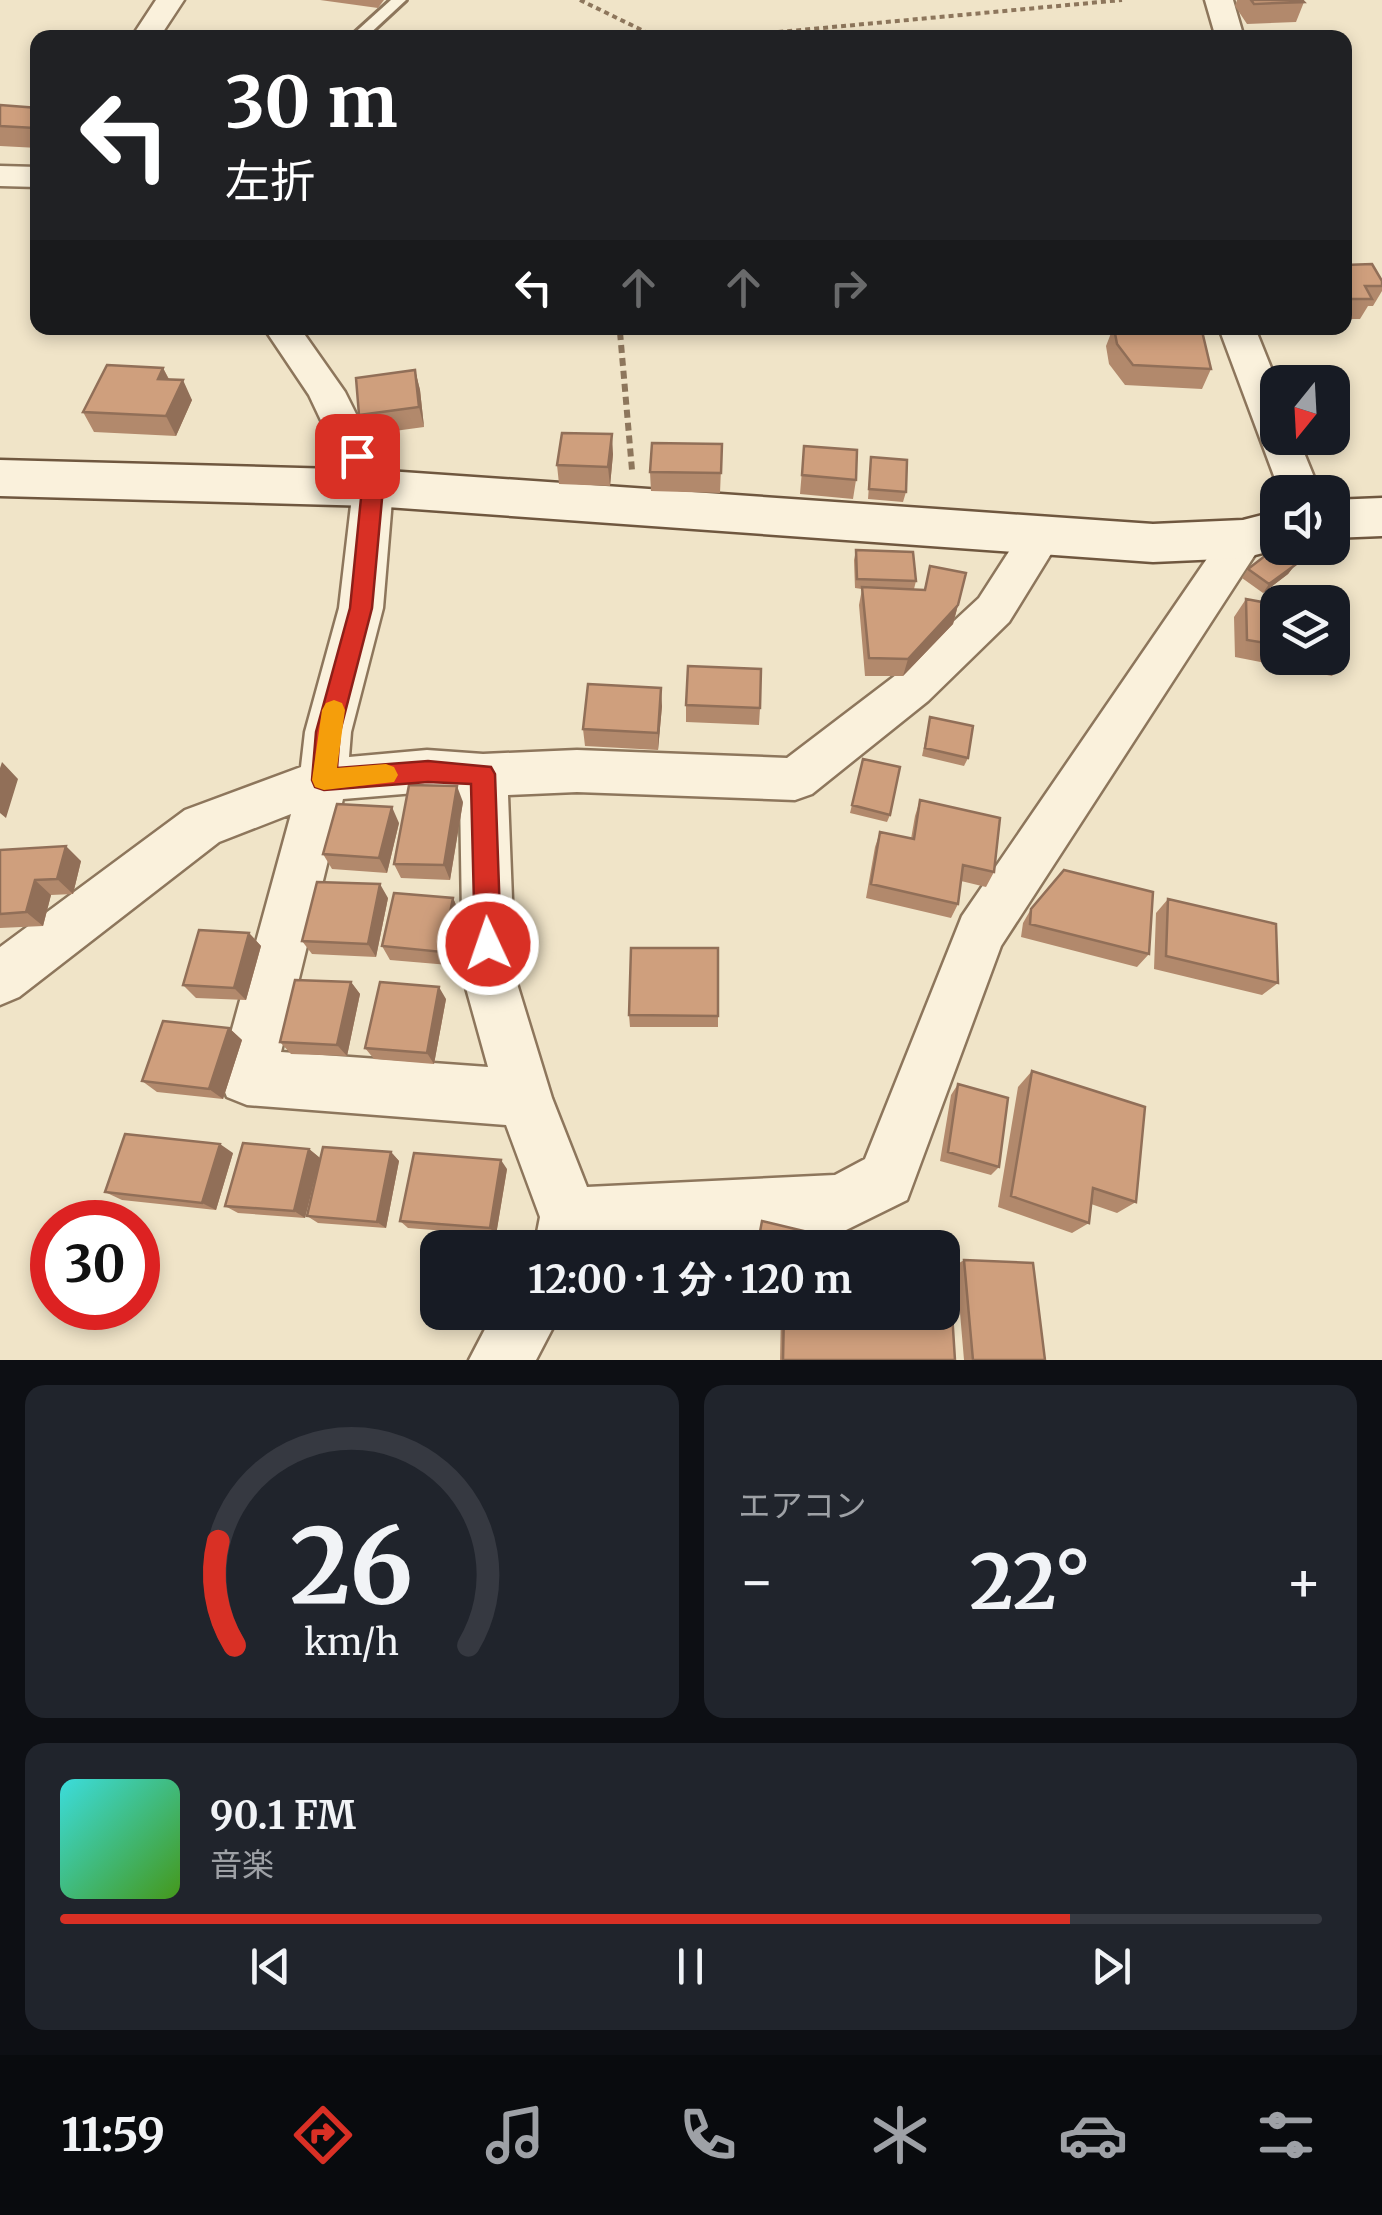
<!DOCTYPE html>
<html lang="ja">
<head>
<meta charset="utf-8">
<style>
  :root { --surface:#171b24; --page:#20242c; --text:#f1f3f6; --muted:#9ea1a6; --line:#363941; --accent:#d93025 }
  body { margin:0; font-family:Merriweather,"Noto Sans JP",serif; background:var(--page); color:var(--text); height:100vh; display:flex; flex-direction:column; font-size:38px; white-space:nowrap }
  * { box-sizing:border-box; margin:0 }
  p { font-size:32px; color:var(--muted) }
  .icon { flex:none; width:55px; height:55px; fill:none; stroke:currentColor; stroke-width:2; stroke-linecap:round; stroke-linejoin:round }
  .map { position:relative; height:1360px; overflow:hidden }
  .panel { display:flex; flex-direction:column; gap:25px; padding:25px; background:#0d0f14; flex:1 }
  .panel>* { flex:none }
  .guide { position:absolute; left:30px; top:30px; width:1322px; height:305px; border-radius:20px; box-shadow:0 5px 15px #0003; background:#202124; color:#fff; overflow:hidden }
  .needle { width:65px; rotate:198deg }
  .tools { position:absolute; left:1260px; top:365px; display:grid; gap:20px }
  .tools a { display:grid; place-items:center; width:90px; height:90px; border-radius:20px; background:var(--surface); box-shadow:0 5px 15px #0003; font-size:50px }
  .speed { position:absolute; left:30px; top:1200px; display:flex; gap:20px; font-size:50px; font-weight:700; text-align:center }
  .speed>* { display:grid; place-content:center; width:130px; height:130px; border-radius:50%; background:var(--surface); box-shadow:0 5px 15px #0003; line-height:1 }
  .speed .limit { border:15px solid #d22; background:#fff; color:#111 }
  .pin { position:absolute; display:grid; place-items:center; width:85px; height:85px; color:#fff; margin:-42px; border-radius:20px; box-shadow:0 5px 15px #0006 }
  .me { position:absolute; width:110px; margin:-55px; rotate:357deg; stroke-linejoin:round; filter:drop-shadow(0 0 8px #0008) }
  .turn { display:flex; align-items:center; gap:35px; height:210px; padding:0 30px; font-size:45px }
  .turn .icon { width:130px; height:130px; stroke-width:2.5 }
  .turn b { display:block; font-size:70px; line-height:85px }
  .lanes { display:flex; align-items:center; height:95px; padding:0 30px; background:#0003; justify-content:center; gap:50px; direction:ltr }
  .lanes .off { opacity:.35 }
  .big { font-size:75px; font-weight:700; line-height:1.1 }
  .panel .card { flex:1; display:flex; flex-direction:column; justify-content:center; gap:15px; min-width:0; padding:0 35px; border-radius:20px; background:var(--page) }
  .panel .dial { align-items:center; gap:0 }
  .dial svg { height:260px; overflow:visible; fill:none; stroke:var(--line); stroke-width:7; stroke-linecap:round; text-anchor:middle }
  .dial text { fill:var(--text); stroke:none }
  .song { display:flex; align-items:center; gap:30px }
  .cover { width:120px; height:120px; border-radius:15px; background:linear-gradient(135deg,hsl(180 70% 55%),hsl(100 70% 35%)) }
  .played { height:10px; border-radius:5px; background:linear-gradient(90deg,var(--accent) 80%,var(--line) 80%) }
  .keys { display:flex; justify-content:space-around; direction:ltr }
  .heat { display:flex; justify-content:space-between; align-items:center; font-size:55px; direction:ltr }
  .panel .tiles { flex:1; display:grid; gap:25px; grid-template-columns:1fr 1fr }
  .card:last-child { grid-column:span 2 }
  .trip { position:absolute; left:420px; top:1230px; width:540px; height:100px; border-radius:20px; background:var(--surface); box-shadow:0 5px 15px #0003; font-weight:700; line-height:100px; text-align:center }
  .dock { display:flex; height:160px; justify-content:space-around; align-items:center; background:#090b0e; color:var(--muted) }
  .dock .icon { width:70px; height:70px }
  .dock .selected { color:var(--accent) }
  .dock b { font-size:45px; color:var(--text) }
  .map>svg:first-child { display:block }
  .lines { fill:none; stroke-linecap:round; stroke-linejoin:round }
  .lane-casing { stroke:#8d765c; stroke-width:6 }
  .street-casing { stroke:#8d765c; stroke-width:5 }
  .secondary-casing { stroke:#6f573f; stroke-width:5 }
  .path-far1 { stroke:#8d765c; stroke-width:4; stroke-dasharray:5 4; stroke-linecap:butt }
  .path { stroke:#8d765c; stroke-width:6; stroke-dasharray:8 5; stroke-linecap:butt }
  .lane { fill:#faf1dc; fill-rule:evenodd }
  .street { fill:#faf1dc; fill-rule:evenodd }
  .secondary { fill:#faf1dc; fill-rule:evenodd }
  .wall { fill:#b2896c }
  .shaded-wall { fill:#916f58 }
  .building { fill:#cf9f7d; stroke:#916f58; stroke-width:2.5 }
  .route { fill:#d93025; stroke:#8d1f18; stroke-width:2.5 }
  .slow { fill:#f59e0b }
</style>
</head>
<body>
<div class="map">
<svg width="1382" height="1360" viewBox="0 0 1382 1360">
  <rect width="100%" height="100%" fill="#f0e4c8"/>
  <g class="lines">
    <defs>
      <path id="lane" d="M 391,0 L 406,0 L 365,38 L 349,38 Z"/>
      <path id="street" d="M 156,0 L 184,0 L 159,38 L 131,38 Z
        M 1205,0 L 1233,0 L 1244,38 L 1216,38 Z
        M 0,166 L 38,167 L 38,187 L 0,186 Z
        M 264,328 L 300,328 L 345,392 L 393,488 L 383,608 L 351,732 L 349,757 L 427,750 L 483,754 L 577,750 L 787,758 L 896,675 L 979,598 L 1026,525 L 1041,520 L 1056,525 L 1062,536 L 1009,622 L 928,701 L 812,794 L 795,800 L 577,792 L 508,795 L 515,977 L 552,1098 L 587,1187 L 835,1175 L 865,1159 L 962,916 L 1228,528 L 1243,523 L 1258,528 L 1264,539 L 1258,550 L 1001,946 L 907,1200 L 840,1233 L 534,1248 L 540,1217 L 506,1125 L 247,1105 L 227,1097 L 219,1077 L 291,814 L 219,842 L 19,997 L 0,1005 L 0,947 L 185,810 L 301,767 L 305,732 L 339,608 L 353,488 L 309,395 ZM 427,792 L 460,794 L 463,977 L 488,1067 L 281,1052 L 343,799 Z
        M 1219,328 L 1255,328 L 1278,385 L 1278,438 L 1298,438 L 1320,492 L 1280,492 Z
        M 494,1312 L 561,1312 L 536,1360 L 469,1360 Z"/>
      <path id="secondary" d="M 0,460 L 373,470 L 1153,524 L 1243,520 L 1278,511 L 1278,548 L 1283,548 L 1243,558 L 1153,562 L 373,506 L 0,496 Z
        M 1382,498 L 1382,536 L 1332,538 L 1332,500 Z"/>
    </defs>
    <!-- lane casing -->
    <use href="#lane" class="lane-casing"/>
    <!-- street casing -->
    <use href="#street" class="street-casing"/>
    <!-- secondary casing -->
    <use href="#secondary" class="secondary-casing"/>
    <!-- path-far1 -->
    <path class="path-far1" d="M 580,0 L 656,37 L 747,35 L 1122,0
      M 620,328 L 621,335"/>
    <!-- path -->
    <path class="path" d="M 620,332 L 632,470"/>
    <!-- lane -->
    <use href="#lane" class="lane"/>
    <!-- street -->
    <use href="#street" class="street"/>
    <!-- secondary -->
    <use href="#secondary" class="secondary"/>
  </g>
  <!-- wall -->
  <path class="wall" d="M 320,0 L 384,0 L 378,8 Z
    M 1237,0 L 1302,0 L 1304,2 L 1296,22 L 1247,24 L 1235,6 Z
    M 0,105 L 38,108 L 38,148 L 0,146 Z
    M 1345,265 L 1382,281 L 1382,291 L 1373,306 L 1368,306 L 1360,319 L 1345,319 Z
    M 1113,328 L 1145,328 L 1211,369 L 1202,389 L 1125,385 L 1109,364 L 1106,346 Z
    M 163,368 L 169,379 L 192,400 L 176,436 L 94,432 L 83,412 Z
    M 415,370 L 420,390 L 424,427 L 365,435 L 359,415 Z
    M 722,444 L 720,493 L 651,491 L 650,472 Z
    M 804,446 L 856,480 L 853,499 L 800,494 Z
    M 613,454 L 610,486 L 559,484 L 557,465 Z
    M 871,457 L 906,492 L 903,502 L 868,499 Z
    M 856,550 L 916,581 L 914,589 L 924,590 L 930,566 L 958,605 L 953,624 L 903,676 L 865,676 L 859,605 L 862,589 L 855,588 L 854,560 Z
    M 1295,565 L 1288,574 L 1263,593 L 1242,578 L 1248,569 Z
    M 1246,599 L 1278,605 L 1278,658 L 1332,658 L 1332,615 L 1346,659 L 1332,676 L 1235,657 L 1234,617 Z
    M 686,705 L 760,708 L 759,725 L 686,722 Z
    M 662,706 L 658,750 L 585,746 L 583,729 Z
    M 930,717 L 968,758 L 964,766 L 922,756 Z
    M 863,759 L 890,815 L 887,822 L 850,813 Z
    M 920,800 L 994,872 L 986,887 L 961,881 L 958,904 L 951,918 L 866,898 L 875,847 L 880,832 L 911,839 L 915,816 Z
    M 463,802 L 450,880 L 401,878 L 394,864 Z
    M 399,823 L 387,873 L 332,869 L 323,854 Z
    M 0,850 L 81,861 L 73,894 L 51,895 L 43,926 L 0,928 Z
    M 388,898 L 376,957 L 312,954 L 302,941 Z
    M 453,898 L 459,912 L 449,965 L 390,960 L 382,946 Z
    M 1168,899 L 1278,983 L 1262,995 L 1154,969 L 1156,913 Z
    M 1031,909 L 1149,954 L 1137,967 L 1021,937 L 1023,923 Z
    M 249,933 L 261,946 L 246,1000 L 196,998 L 183,985 Z
    M 351,982 L 360,994 L 347,1056 L 291,1054 L 280,1042 Z
    M 446,999 L 434,1064 L 374,1059 L 365,1048 Z
    M 629,1015 L 718,1016 L 718,1027 L 630,1027 Z
    M 229,1028 L 242,1040 L 223,1099 L 157,1092 L 142,1081 Z
    M 1032,1071 L 1136,1202 L 1117,1213 L 1091,1204 L 1089,1223 L 1072,1233 L 998,1207 L 1018,1087 Z
    M 958,1084 L 999,1167 L 991,1175 L 940,1161 L 951,1095 Z
    M 309,1149 L 320,1158 L 305,1218 L 238,1213 L 225,1206 Z
    M 391,1152 L 399,1161 L 386,1228 L 318,1223 L 307,1216 Z
    M 233,1153 L 216,1210 L 122,1200 L 105,1192 Z
    M 507,1169 L 496,1235 L 408,1228 L 400,1221 Z
    M 964,1260 L 1045,1360 L 964,1360 L 956,1265 Z
    M 781,1312 L 942,1312 L 955,1360 L 780,1360 Z"/>
  <!-- shaded-wall -->
  <path class="shaded-wall" d="M 163,368 L 173,388 L 158,379 Z
    M 415,370 L 420,390 L 424,427 L 419,407 Z
    M 183,380 L 192,400 L 176,436 L 166,416 Z
    M 612,434 L 613,454 L 610,486 L 608,467 Z
    M 1295,565 L 1288,574 L 1263,593 L 1269,584 Z
    M 958,605 L 953,624 L 903,676 L 908,659 Z
    M 661,688 L 662,706 L 658,750 L 658,733 Z
    M 2,762 L 18,779 L 6,818 L 0,813 L 0,768 Z
    M 457,786 L 463,802 L 450,880 L 444,865 Z
    M 392,807 L 399,823 L 387,873 L 379,858 Z
    M 66,846 L 81,861 L 73,894 L 57,879 Z
    M 35,880 L 51,895 L 43,926 L 26,912 Z
    M 380,884 L 388,898 L 376,957 L 368,944 Z
    M 453,898 L 459,912 L 449,965 L 442,952 Z
    M 249,933 L 261,946 L 246,1000 L 234,988 Z
    M 351,982 L 360,994 L 347,1056 L 337,1045 Z
    M 439,987 L 446,999 L 434,1064 L 427,1053 Z
    M 229,1028 L 242,1040 L 223,1099 L 209,1089 Z
    M 220,1144 L 233,1153 L 216,1210 L 202,1203 Z
    M 309,1149 L 320,1158 L 305,1218 L 294,1211 Z
    M 391,1152 L 399,1161 L 386,1228 L 377,1222 Z
    M 501,1160 L 507,1169 L 496,1235 L 490,1228 Z"/>
  <!-- building -->
  <path class="building" d="M 1251,0 L 1302,0 L 1304,2 L 1254,4 Z
    M 0,105 L 38,108 L 38,125 L 35,128 L 0,126 Z
    M 1372,264 L 1382,281 L 1382,286 L 1365,286 L 1372,299 L 1345,299 L 1345,265 Z
    M 1114,328 L 1202,331 L 1211,369 L 1133,365 L 1117,344 Z
    M 107,365 L 163,368 L 158,379 L 183,380 L 166,416 L 83,412 Z
    M 415,370 L 419,407 L 359,415 L 356,378 Z
    M 562,433 L 612,434 L 608,467 L 557,465 Z
    M 652,443 L 722,444 L 721,473 L 650,472 Z
    M 804,446 L 857,450 L 856,480 L 802,475 Z
    M 871,457 L 907,460 L 906,492 L 869,489 Z
    M 1274,549 L 1295,565 L 1269,584 L 1248,569 Z
    M 856,550 L 913,552 L 916,581 L 857,579 Z
    M 930,566 L 966,573 L 958,605 L 908,659 L 869,658 L 862,587 L 925,590 Z
    M 1246,599 L 1278,605 L 1278,645 L 1247,640 Z
    M 1332,615 L 1343,617 L 1346,659 L 1332,656 Z
    M 688,666 L 761,669 L 760,708 L 686,705 Z
    M 588,684 L 661,688 L 658,733 L 583,729 Z
    M 930,717 L 973,726 L 968,758 L 925,748 Z
    M 863,759 L 900,767 L 890,815 L 852,805 Z
    M 409,785 L 457,786 L 444,865 L 394,864 Z
    M 920,800 L 1000,818 L 994,872 L 963,865 L 958,904 L 871,884 L 880,832 L 914,839 Z
    M 337,804 L 392,807 L 379,858 L 323,854 Z
    M 66,846 L 57,879 L 35,880 L 26,912 L 0,914 L 0,850 Z
    M 1064,870 L 1153,892 L 1149,954 L 1030,924 L 1031,909 Z
    M 317,882 L 380,884 L 368,944 L 302,941 Z
    M 394,893 L 453,898 L 442,952 L 382,946 Z
    M 1168,899 L 1276,924 L 1278,983 L 1166,956 Z
    M 199,930 L 249,933 L 234,988 L 183,985 Z
    M 631,948 L 718,948 L 718,1016 L 629,1015 Z
    M 295,980 L 351,982 L 337,1045 L 280,1042 Z
    M 380,982 L 439,987 L 427,1053 L 365,1048 Z
    M 163,1021 L 229,1028 L 209,1089 L 142,1081 Z
    M 1032,1071 L 1145,1107 L 1136,1202 L 1093,1188 L 1089,1223 L 1011,1196 Z
    M 958,1084 L 1008,1098 L 999,1167 L 948,1152 Z
    M 125,1134 L 220,1144 L 202,1203 L 105,1192 Z
    M 243,1143 L 309,1149 L 294,1211 L 225,1206 Z
    M 323,1147 L 391,1152 L 377,1222 L 307,1216 Z
    M 414,1153 L 501,1160 L 490,1228 L 400,1221 Z
    M 762,1221 L 816,1234 L 813,1248 L 757,1248 Z
    M 964,1260 L 1033,1263 L 1045,1360 L 973,1360 Z
    M 942,1296 L 951,1297 L 955,1360 L 783,1360 L 784,1312 L 942,1312 Z"/>
  <!-- route -->
  <path class="route" d="M 357,449 L 364,451 L 383,488 L 372,608 L 340,732 L 337,768 L 428,761 L 491,767 L 495,774 L 501,944 L 497,953 L 488,957 L 478,953 L 475,944 L 471,784 L 428,782 L 324,790 L 315,787 L 312,780 L 316,732 L 350,608 L 362,488 L 347,456 Z"/>
  <!-- slow -->
  <path class="slow" d="M 334,700 L 342,703 L 345,710 L 337,768 L 386,764 L 394,767 L 398,775 L 394,782 L 324,790 L 315,787 L 312,780 L 322,710 L 326,703 Z"/>
</svg>
<div class="tools">
<a><svg class="needle" viewBox="-14 -14 28 28"><path d="M0-13l5 13h-10z" fill="#e53935"/><path d="M0 13l5-13h-10z" fill="#9ea1a6"/></svg></a>
<a><svg class="icon" aria-label="sound" viewBox="0 0 24 24"><path d="M4 9h4l5-4v14l-5-4H4zM17 9q2 3 0 6"/></svg></a>
<a><svg class="icon" aria-label="layers" viewBox="0 0 24 24"><path d="M12 4l9 5-9 5-9-5zM3 14l9 5 9-5"/></svg></a>
</div>
<div class="speed"><div class="limit">30</div></div>
<div class="pin" style="left:357px;top:456px;background:#d93025"><svg class="icon" aria-label="arrive" viewBox="0 0 24 24"><path d="M6 21V4h12l-3 4 3 4H6"/></svg></div>
<svg class="me" style="left:488px;top:944px" viewBox="-20 -20 40 40"><circle r="17" fill="#d93025" stroke="#fff" stroke-width="3"/><path d="M0-11L8 9 0 5-8 9z" fill="#fff"/></svg>
<div class="trip">12:00 · 1 分 · 120 m</div>
<div class="guide">
<div class="turn"><svg class="icon" aria-label="left" viewBox="0 0 24 24"><path d="M17 20v-9H6M10 6l-5 5 5 5"/></svg><div><b>30 m</b>左折</div></div>
<div class="lanes"><svg class="icon" aria-label="left" viewBox="0 0 24 24"><path d="M17 20v-9H6M10 6l-5 5 5 5"/></svg><svg class="icon off" aria-label="ahead" viewBox="0 0 24 24"><path d="M12 20V5M6 11l6-6 6 6"/></svg><svg class="icon off" aria-label="ahead" viewBox="0 0 24 24"><path d="M12 20V5M6 11l6-6 6 6"/></svg><svg class="icon off" aria-label="right" viewBox="0 0 24 24"><path d="M7 20v-9h11M14 6l5 5-5 5"/></svg></div>
</div>
</div>
<section class="panel">
<div class="tiles">
<div class="card dial"><svg viewBox="0 0 100 80">
<path d="M14 69A42 42 0 1 1 86 69"/>
<path d="M14 69A42 42 0 0 1 9 37" stroke="#d93025"/>
<text x="50" y="56" font-size="32" font-weight="700">26</text>
<text x="50" y="72" font-size="11">km/h</text>
</svg></div>
<div class="card"><p>エアコン</p>
<div class="heat"><a>−</a><b class="big">22°</b><a>+</a></div>
</div>
<div class="card">
<div class="song"><i class="cover"></i><div><b>90.1 FM</b><p>音楽</p></div></div>
<div class="played"></div>
<div class="keys"><svg class="icon" aria-label="previous" viewBox="0 0 24 24"><path d="M18 5L8 12l10 7zM5 5v14"/></svg><svg class="icon" aria-label="pause" viewBox="0 0 24 24"><path d="M8 5v14M16 5v14"/></svg><svg class="icon" aria-label="next" viewBox="0 0 24 24"><path d="M6 5l10 7-10 7zM19 5v14"/></svg></div>
</div>
</div>
</section>
<nav class="dock">
<b>11:59</b>
<svg class="icon selected" aria-label="directions" viewBox="0 0 24 24"><path d="M12 3l9 9-9 9-9-9zM9 14v-3h6M13 9l2 2-2 2"/></svg>
<svg class="icon" aria-label="music" viewBox="0 0 24 24"><path d="M9 18V5l10-2v13"/><circle cx="6" cy="18" r="3"/><circle cx="16" cy="16" r="3"/></svg>
<svg class="icon" aria-label="phone" viewBox="0 0 24 24"><path d="M5 4h4l2 5-3 2q2 4 5 5l2-3 5 2v4C11 20 4 13 5 4z"/></svg>
<svg class="icon" aria-label="climate" viewBox="0 0 24 24"><path d="M12 3v18M4 7l16 10M4 17L20 7"/></svg>
<svg class="icon" aria-label="car" viewBox="0 0 24 24"><path d="M5 17H2v-5l4-1 3-4h7l3 4 3 1v5h-3M9 17h6M6 11h13"/><circle cx="7" cy="17" r="2"/><circle cx="17" cy="17" r="2"/></svg>
<svg class="icon" aria-label="filters" viewBox="0 0 24 24"><path d="M4 7h16M4 17h16"/><circle cx="9" cy="7" r="2"/><circle cx="15" cy="17" r="2"/></svg>
</nav>
</body>
</html>
